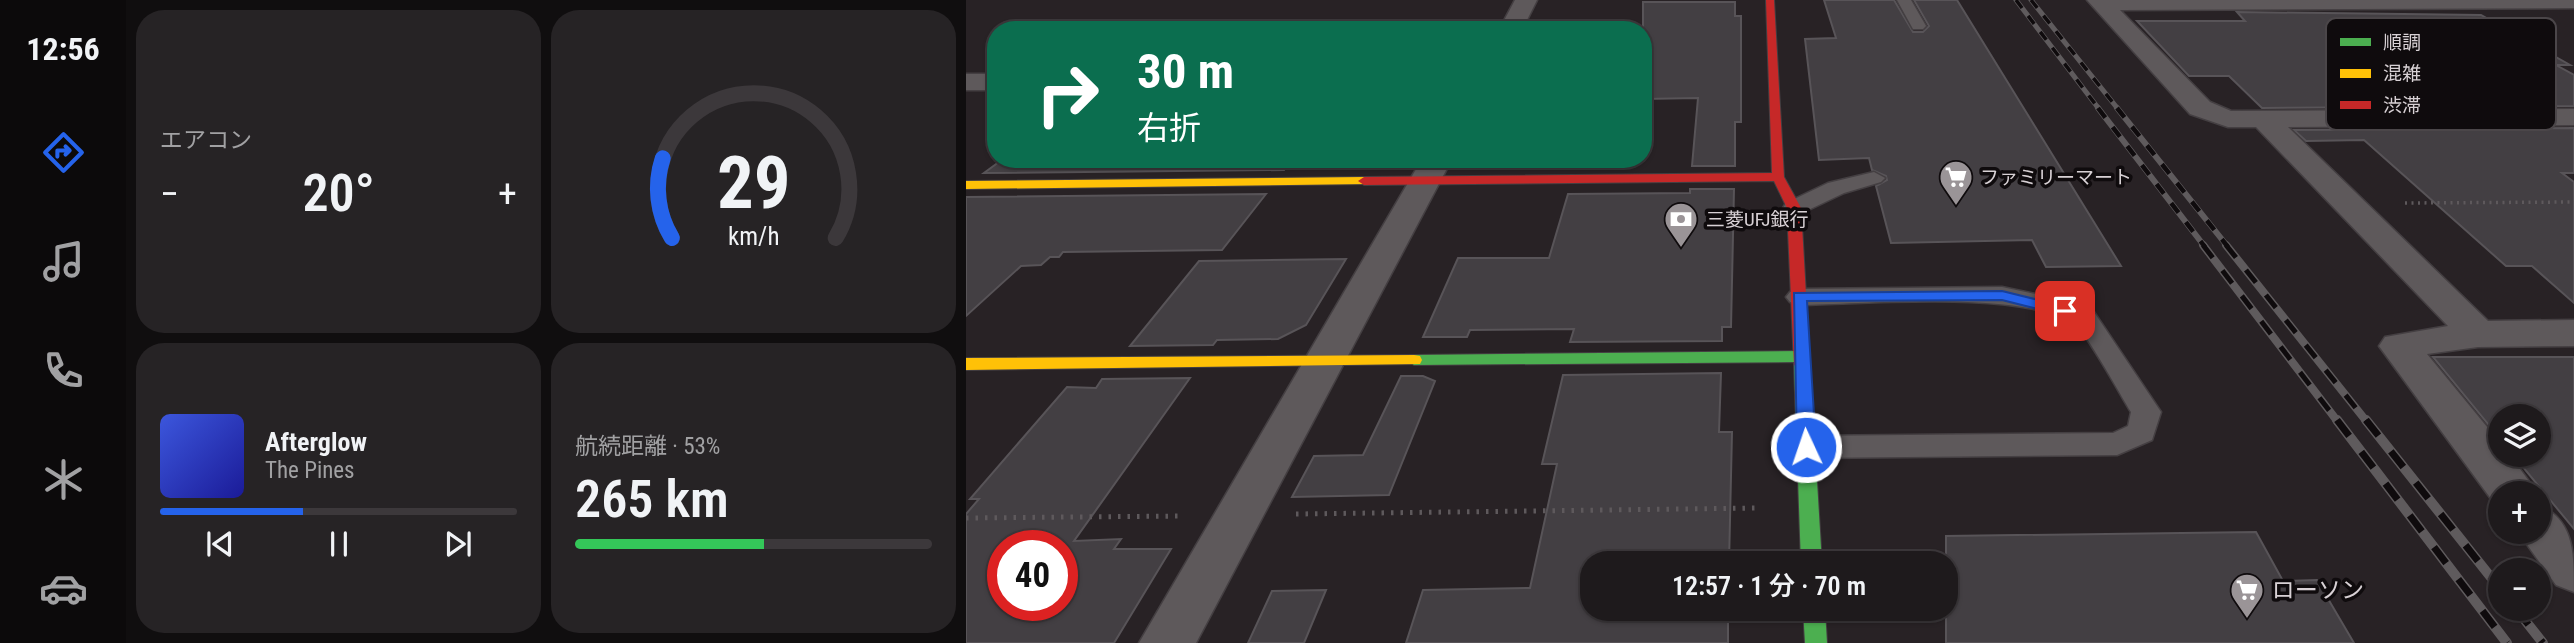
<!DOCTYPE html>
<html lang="ja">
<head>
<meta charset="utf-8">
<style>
  :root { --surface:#1e1a1c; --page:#262325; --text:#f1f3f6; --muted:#a1a1a3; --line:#3c383b; --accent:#2563eb }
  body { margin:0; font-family:"Roboto Condensed","Noto Sans JP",sans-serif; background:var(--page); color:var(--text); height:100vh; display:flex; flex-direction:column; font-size:26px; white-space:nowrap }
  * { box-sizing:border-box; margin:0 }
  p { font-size:23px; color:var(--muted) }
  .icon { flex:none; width:38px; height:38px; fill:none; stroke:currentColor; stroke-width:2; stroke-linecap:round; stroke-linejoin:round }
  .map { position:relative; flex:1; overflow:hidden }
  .drawer { display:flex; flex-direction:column; gap:10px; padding:10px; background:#100e0f; width:840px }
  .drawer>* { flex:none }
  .guide { position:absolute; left:21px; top:21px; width:665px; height:147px; border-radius:28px; box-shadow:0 2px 5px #0004,0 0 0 2px var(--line); background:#0b6e4f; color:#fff; overflow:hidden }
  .controls { position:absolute; left:1522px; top:404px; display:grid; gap:14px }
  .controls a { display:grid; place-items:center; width:63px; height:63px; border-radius:50%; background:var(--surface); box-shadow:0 2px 5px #0004,0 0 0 2px var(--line); font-size:35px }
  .speed { position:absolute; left:21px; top:530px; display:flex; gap:14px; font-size:35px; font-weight:700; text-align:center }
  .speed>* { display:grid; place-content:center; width:91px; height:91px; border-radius:50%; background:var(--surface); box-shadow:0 2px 5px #0004,0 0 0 2px var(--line); line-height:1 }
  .speed .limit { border:10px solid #d22; background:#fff; color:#111 }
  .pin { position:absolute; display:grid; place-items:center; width:60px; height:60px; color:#fff; margin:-30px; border-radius:14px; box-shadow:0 4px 10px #0006 }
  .me { position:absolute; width:77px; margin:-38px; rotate:357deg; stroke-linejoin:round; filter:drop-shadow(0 0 5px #0008) }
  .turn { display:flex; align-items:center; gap:24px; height:147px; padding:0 35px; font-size:32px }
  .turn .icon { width:91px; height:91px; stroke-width:2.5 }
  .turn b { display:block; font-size:49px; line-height:60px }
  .big { font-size:52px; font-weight:600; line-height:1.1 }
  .drawer .widget { flex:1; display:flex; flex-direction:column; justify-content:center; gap:10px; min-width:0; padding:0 24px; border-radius:28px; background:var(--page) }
  .drawer .dial { align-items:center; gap:0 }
  .dial svg { height:182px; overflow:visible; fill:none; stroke:var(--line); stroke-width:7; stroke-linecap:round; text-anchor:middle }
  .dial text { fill:var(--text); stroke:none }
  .song { display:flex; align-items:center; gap:21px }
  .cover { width:84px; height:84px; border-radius:10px; background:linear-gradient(135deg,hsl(230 70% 55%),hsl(240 70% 35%)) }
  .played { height:7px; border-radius:4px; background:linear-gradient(90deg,var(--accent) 40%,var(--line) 40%) }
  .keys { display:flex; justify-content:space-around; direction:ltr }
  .heat { display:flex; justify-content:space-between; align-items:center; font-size:38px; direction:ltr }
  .charge { height:10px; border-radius:5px; background:linear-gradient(90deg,#34c759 53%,var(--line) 0) }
  .drawer .tiles { flex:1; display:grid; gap:10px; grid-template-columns:repeat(2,1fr) }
  .trip { position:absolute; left:614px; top:551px; width:378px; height:70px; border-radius:28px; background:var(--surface); box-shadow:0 2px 5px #0004,0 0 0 2px var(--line); font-weight:600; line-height:70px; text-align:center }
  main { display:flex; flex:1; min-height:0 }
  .tab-bar { display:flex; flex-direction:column; width:126px; justify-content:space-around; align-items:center; background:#0c0a0b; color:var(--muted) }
  .tab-bar .icon { width:49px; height:49px }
  .tab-bar .current { color:var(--accent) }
  .tab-bar b { font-size:32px; color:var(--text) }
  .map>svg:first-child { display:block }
  .building { fill:#433f43; stroke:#585458; stroke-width:2; fill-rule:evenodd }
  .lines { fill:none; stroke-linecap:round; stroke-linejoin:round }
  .lane-casing { stroke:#443f42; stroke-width:3 }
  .street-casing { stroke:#443f42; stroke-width:3 }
  .fast-casing { stroke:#443f42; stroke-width:2 }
  .slow-casing { stroke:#443f42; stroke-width:2 }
  .jam-casing { stroke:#443f42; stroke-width:2 }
  .path-far1 { stroke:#5e595c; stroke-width:3.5; stroke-dasharray:2 4.5; stroke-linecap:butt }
  .path { stroke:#5e595c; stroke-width:5; stroke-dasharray:2.5 7; stroke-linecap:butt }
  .lane { fill:#5e595b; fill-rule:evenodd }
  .street { fill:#5e595b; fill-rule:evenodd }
  .fast { fill:#4caf50; fill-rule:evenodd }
  .slow { fill:#ffc107; fill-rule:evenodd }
  .jam { fill:#c62828; fill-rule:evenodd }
  .rail-far3-casing { stroke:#5f5b5d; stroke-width:5 }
  .rail-far2-casing { stroke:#5f5b5d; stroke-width:6 }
  .rail-far1-casing { stroke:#5f5b5d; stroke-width:8 }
  .rail-casing { stroke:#5f5b5d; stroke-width:10 }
  .rail-far3 { stroke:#0f0b0d; stroke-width:3.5; stroke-dasharray:10; stroke-linecap:butt }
  .rail-far2 { stroke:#0f0b0d; stroke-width:4.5; stroke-dasharray:12; stroke-linecap:butt }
  .rail-far1 { stroke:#0f0b0d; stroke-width:5; stroke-dasharray:16; stroke-linecap:butt }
  .rail { stroke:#0f0b0d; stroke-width:7; stroke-dasharray:20; stroke-linecap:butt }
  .route { fill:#2563eb; stroke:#184099; stroke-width:2 }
  .labels { text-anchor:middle; stroke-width:7; stroke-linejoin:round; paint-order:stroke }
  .poi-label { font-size:19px; fill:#d8d1d5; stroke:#0f0b0d; text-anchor:start }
  .near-poi-label { font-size:23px; fill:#d8d1d5; stroke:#0f0b0d; text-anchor:start }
  .key { fill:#0f0b0d; stroke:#4b4649; stroke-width:2 }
  .key-label { font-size:19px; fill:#d8d1d5 }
</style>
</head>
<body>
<main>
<nav class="tab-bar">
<b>12:56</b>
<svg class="icon current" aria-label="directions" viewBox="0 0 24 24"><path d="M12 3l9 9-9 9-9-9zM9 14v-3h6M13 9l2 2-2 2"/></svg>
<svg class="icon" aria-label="music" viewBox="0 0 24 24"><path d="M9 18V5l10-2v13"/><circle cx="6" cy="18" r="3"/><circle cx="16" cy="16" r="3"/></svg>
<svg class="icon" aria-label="phone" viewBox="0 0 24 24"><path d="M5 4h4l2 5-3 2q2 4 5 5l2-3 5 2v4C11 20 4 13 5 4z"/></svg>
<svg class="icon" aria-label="climate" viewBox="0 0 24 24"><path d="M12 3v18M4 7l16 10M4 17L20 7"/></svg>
<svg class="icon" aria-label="car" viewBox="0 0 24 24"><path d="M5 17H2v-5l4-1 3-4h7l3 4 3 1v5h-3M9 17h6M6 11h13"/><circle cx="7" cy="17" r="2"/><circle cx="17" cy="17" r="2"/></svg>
</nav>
<section class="drawer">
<div class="tiles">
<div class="widget"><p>エアコン</p>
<div class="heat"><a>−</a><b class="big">20°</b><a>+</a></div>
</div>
<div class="widget dial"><svg viewBox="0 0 100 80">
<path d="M14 69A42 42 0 1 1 86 69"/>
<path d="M14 69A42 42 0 0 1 10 34" stroke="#2563eb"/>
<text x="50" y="56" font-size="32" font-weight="700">29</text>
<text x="50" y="72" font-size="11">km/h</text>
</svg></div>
<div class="widget">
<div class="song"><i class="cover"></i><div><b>Afterglow</b><p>The Pines</p></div></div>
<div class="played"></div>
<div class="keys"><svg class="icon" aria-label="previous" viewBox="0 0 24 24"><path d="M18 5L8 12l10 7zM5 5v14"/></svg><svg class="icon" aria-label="pause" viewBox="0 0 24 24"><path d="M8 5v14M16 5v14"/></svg><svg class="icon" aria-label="next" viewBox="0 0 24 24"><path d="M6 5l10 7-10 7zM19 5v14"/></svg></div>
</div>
<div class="widget"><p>航続距離 · 53%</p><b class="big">265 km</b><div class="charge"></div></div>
</div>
</section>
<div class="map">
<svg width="1608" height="643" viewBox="0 0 1608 643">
  <rect width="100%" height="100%" fill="#282225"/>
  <!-- building -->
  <path class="building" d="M 858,0 L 928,0 L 947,32 L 957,32 L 963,26 L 948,0 L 991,0 L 1155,266 L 1080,267 L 1066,240 L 925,243 L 910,186 L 921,180 L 920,176 L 906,170 L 903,158 L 853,160 L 839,39 L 870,38 Z
    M 677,2 L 769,2 L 769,16 L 775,16 L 775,122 L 769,122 L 769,166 L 726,166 L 732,98 L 677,99 Z
    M 1271,12 L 1515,15 L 1604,65 L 1590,65 L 1608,75 L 1608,106 L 1296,108 L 1263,76 L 1223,76 L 1171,21 L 1279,21 Z
    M 1608,128 L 1608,173 L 1596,173 L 1608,182 L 1608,303 L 1566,266 L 1540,266 L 1398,140 L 1340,141 L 1328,130 Z
    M 37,159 L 326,159 L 318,170 L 18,173 Z
    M 724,189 L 768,189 L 765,327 L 756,327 L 756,341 L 604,342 L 608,329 L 504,330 L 501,337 L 457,337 L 492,258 L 583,258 L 602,194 L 724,193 Z
    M 300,194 L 256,250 L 97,252 L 93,257 L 84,257 L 75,265 L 55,266 L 0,316 L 0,197 Z
    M 380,259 L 340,325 L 312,339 L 251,340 L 247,345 L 164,346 L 233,261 Z
    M 1467,357 L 1608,357 L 1608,529 L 1547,455 L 1573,455 L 1573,416 L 1535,416 L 1535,440 Z
    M 755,373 L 753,432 L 766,432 L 763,564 L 626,564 L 626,609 L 762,609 L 762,643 L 440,643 L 457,590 L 564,588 L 591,464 L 576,464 L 597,375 Z
    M 435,376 L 457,376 L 469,381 L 423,495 L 326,497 L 348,456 L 397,455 Z
    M 224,378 L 108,541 L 155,539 L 148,549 L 205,549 L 148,643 L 0,643 L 0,514 L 13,499 L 4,499 L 101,387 L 130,388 L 136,379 ZM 37,546 L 96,546 L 96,606 L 37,606 Z
    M 1290,532 L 1317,581 L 1351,580 L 1388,643 L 980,643 L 980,536 Z
    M 360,590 L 338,643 L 282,643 L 306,591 Z"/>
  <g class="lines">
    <defs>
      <path id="lane" d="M 931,0 L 945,0 L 960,26 L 957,29 L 947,29 Z
        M 908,172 L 919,178 L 915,182 L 878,193 L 836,213 L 820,213 L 817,208 L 820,203 L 862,183 Z
        M 1036,287 L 1088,298 L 1128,312 L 1195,412 L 1186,440 L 1151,455 L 840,458 L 829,455 L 825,447 L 829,439 L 840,436 L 1147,433 L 1162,426 L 1165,412 C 1155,396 1119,330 1108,323 C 1053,290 900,304 833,305 L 824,302 L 820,297 L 824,292 L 833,289 Z"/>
      <path id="street" d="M 549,0 L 571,0 L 556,30 L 533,30 Z
        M 1121,0 L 1608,0 L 1608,8 L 1154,10 L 1244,102 L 1265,111 L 1608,109 L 1608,125 L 1322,127 L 1522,321 L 1608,320 L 1608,346 L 1512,347 L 1461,354 L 1535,444 L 1535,455 L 1544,455 L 1572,494 L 1535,494 L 1535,508 L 1531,507 L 1413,346 L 1419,337 L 1482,326 L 1290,127 L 1262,127 L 1224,114 Z
        M 0,74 L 30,74 L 30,90 L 0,90 Z
        M 456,159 L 486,159 L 230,643 L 173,643 Z
        M 1573,505 C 1608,520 1608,553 1608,592 L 1590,585 L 1552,532 L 1573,532 Z"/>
      <path id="fast" d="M 836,351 L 844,356 L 840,360 L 844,365 L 856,564 L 835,564 L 828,365 L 830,362 L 448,365 L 440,360 L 448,355 Z
        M 837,609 L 859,609 L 861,643 L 839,643 Z"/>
      <path id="slow" d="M 398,177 L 404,181 L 402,184 L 0,189 L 0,181 Z
        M 448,355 L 454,356 L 456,360 L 454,364 L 0,370 L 0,358 Z"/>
      <path id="jam" d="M 800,0 L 808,0 L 818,177 L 835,208 L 844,365 L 842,369 L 836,371 L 828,365 L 821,208 L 808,181 L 398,185 L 392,181 L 398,177 L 806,173 Z"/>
    </defs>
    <!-- lane casing -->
    <use href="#lane" class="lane-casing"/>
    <!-- street casing -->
    <use href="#street" class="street-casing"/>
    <!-- fast casing -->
    <use href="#fast" class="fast-casing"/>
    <!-- slow casing -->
    <use href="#slow" class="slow-casing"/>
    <!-- jam casing -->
    <use href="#jam" class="jam-casing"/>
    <!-- path-far1 -->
    <path class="path-far1" d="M 1439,203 L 1608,202"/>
    <!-- path -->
    <path class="path" d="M 330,514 L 793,508
      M 0,518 L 216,516"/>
    <!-- lane -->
    <use href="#lane" class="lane"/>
    <!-- street -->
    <use href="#street" class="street"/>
    <!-- fast -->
    <use href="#fast" class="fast"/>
    <!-- slow -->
    <use href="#slow" class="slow"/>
    <!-- jam -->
    <use href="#jam" class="jam"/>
    <defs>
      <path id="rail-far3" d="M 1050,0 L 1133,109
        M 1065,0 L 1152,109"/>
      <path id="rail-far2" d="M 1132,108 L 1239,247
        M 1151,108 L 1262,247"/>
      <path id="rail-far1" d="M 1237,245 L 1372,422
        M 1260,245 L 1401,422"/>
      <path id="rail" d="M 1371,420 L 1541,643
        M 1400,420 L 1535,590
        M 1550,609 L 1577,643"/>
    </defs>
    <!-- rail-far3 casing -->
    <use href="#rail-far3" class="rail-far3-casing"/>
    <!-- rail-far2 casing -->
    <use href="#rail-far2" class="rail-far2-casing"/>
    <!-- rail-far1 casing -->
    <use href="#rail-far1" class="rail-far1-casing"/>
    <!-- rail casing -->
    <use href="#rail" class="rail-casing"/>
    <!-- rail-far3 -->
    <use href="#rail-far3" class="rail-far3"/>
    <!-- rail-far2 -->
    <use href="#rail-far2" class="rail-far2"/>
    <!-- rail-far1 -->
    <use href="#rail-far1" class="rail-far1"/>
    <!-- rail -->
    <use href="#rail" class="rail"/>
  </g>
  <!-- route -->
  <path class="route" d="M 1036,291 L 1105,308 L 1107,311 L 1099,316 L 1036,300 L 841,301 L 850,447 L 847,452 L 834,452 L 831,447 L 828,293 Z"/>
  <!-- icons -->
  <defs>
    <symbol id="supermarket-pin" viewBox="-11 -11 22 30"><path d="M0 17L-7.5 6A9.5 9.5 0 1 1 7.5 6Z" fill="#9a9497" stroke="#0f0b0d"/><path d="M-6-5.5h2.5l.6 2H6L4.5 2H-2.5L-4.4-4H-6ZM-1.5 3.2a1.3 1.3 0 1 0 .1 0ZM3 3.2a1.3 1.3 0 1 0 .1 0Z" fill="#fff"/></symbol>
    <symbol id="bank-pin" viewBox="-11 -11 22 30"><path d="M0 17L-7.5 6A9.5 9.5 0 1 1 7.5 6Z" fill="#9a9497" stroke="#0f0b0d"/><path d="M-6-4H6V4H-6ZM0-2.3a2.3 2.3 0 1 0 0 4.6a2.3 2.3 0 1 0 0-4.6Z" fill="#fff"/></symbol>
  </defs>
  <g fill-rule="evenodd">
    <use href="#supermarket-pin" x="971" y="158" width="38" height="52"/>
    <use href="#bank-pin" x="696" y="200" width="38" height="52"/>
    <use href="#supermarket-pin" x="1262" y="571" width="38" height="52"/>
  </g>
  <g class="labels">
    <!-- poi labels -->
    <g class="poi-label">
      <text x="1014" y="184">ファミリーマート</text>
      <text x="740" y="226">三菱UFJ銀行</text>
    </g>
    <!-- near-poi labels -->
    <g class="near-poi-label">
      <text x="1306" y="598">ローソン</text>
    </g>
  </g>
  <!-- legend -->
  <rect x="1360" y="18" width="230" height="112" rx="10" class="key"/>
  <rect x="1374" y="38" width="31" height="8" fill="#4caf50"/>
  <rect x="1374" y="69" width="31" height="9" fill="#ffc107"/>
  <rect x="1374" y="101" width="31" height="8" fill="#c62828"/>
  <g class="key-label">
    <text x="1417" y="49">順調</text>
    <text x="1417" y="80">混雑</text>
    <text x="1417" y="112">渋滞</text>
  </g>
</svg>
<div class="controls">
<a><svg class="icon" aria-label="layers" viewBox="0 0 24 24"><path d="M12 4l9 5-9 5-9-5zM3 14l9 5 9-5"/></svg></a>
<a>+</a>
<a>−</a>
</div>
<div class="speed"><div class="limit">40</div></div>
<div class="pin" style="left:1099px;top:311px;background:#d93025"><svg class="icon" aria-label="arrive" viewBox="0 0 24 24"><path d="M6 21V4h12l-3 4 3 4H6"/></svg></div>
<svg class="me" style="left:840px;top:447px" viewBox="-20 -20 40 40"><circle r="17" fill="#2563eb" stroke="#fff" stroke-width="3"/><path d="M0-11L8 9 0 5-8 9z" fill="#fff"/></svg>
<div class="trip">12:57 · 1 分 · 70 m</div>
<div class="guide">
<div class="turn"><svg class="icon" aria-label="right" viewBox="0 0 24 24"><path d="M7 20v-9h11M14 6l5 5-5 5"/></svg><div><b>30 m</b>右折</div></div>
</div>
</div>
</main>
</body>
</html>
